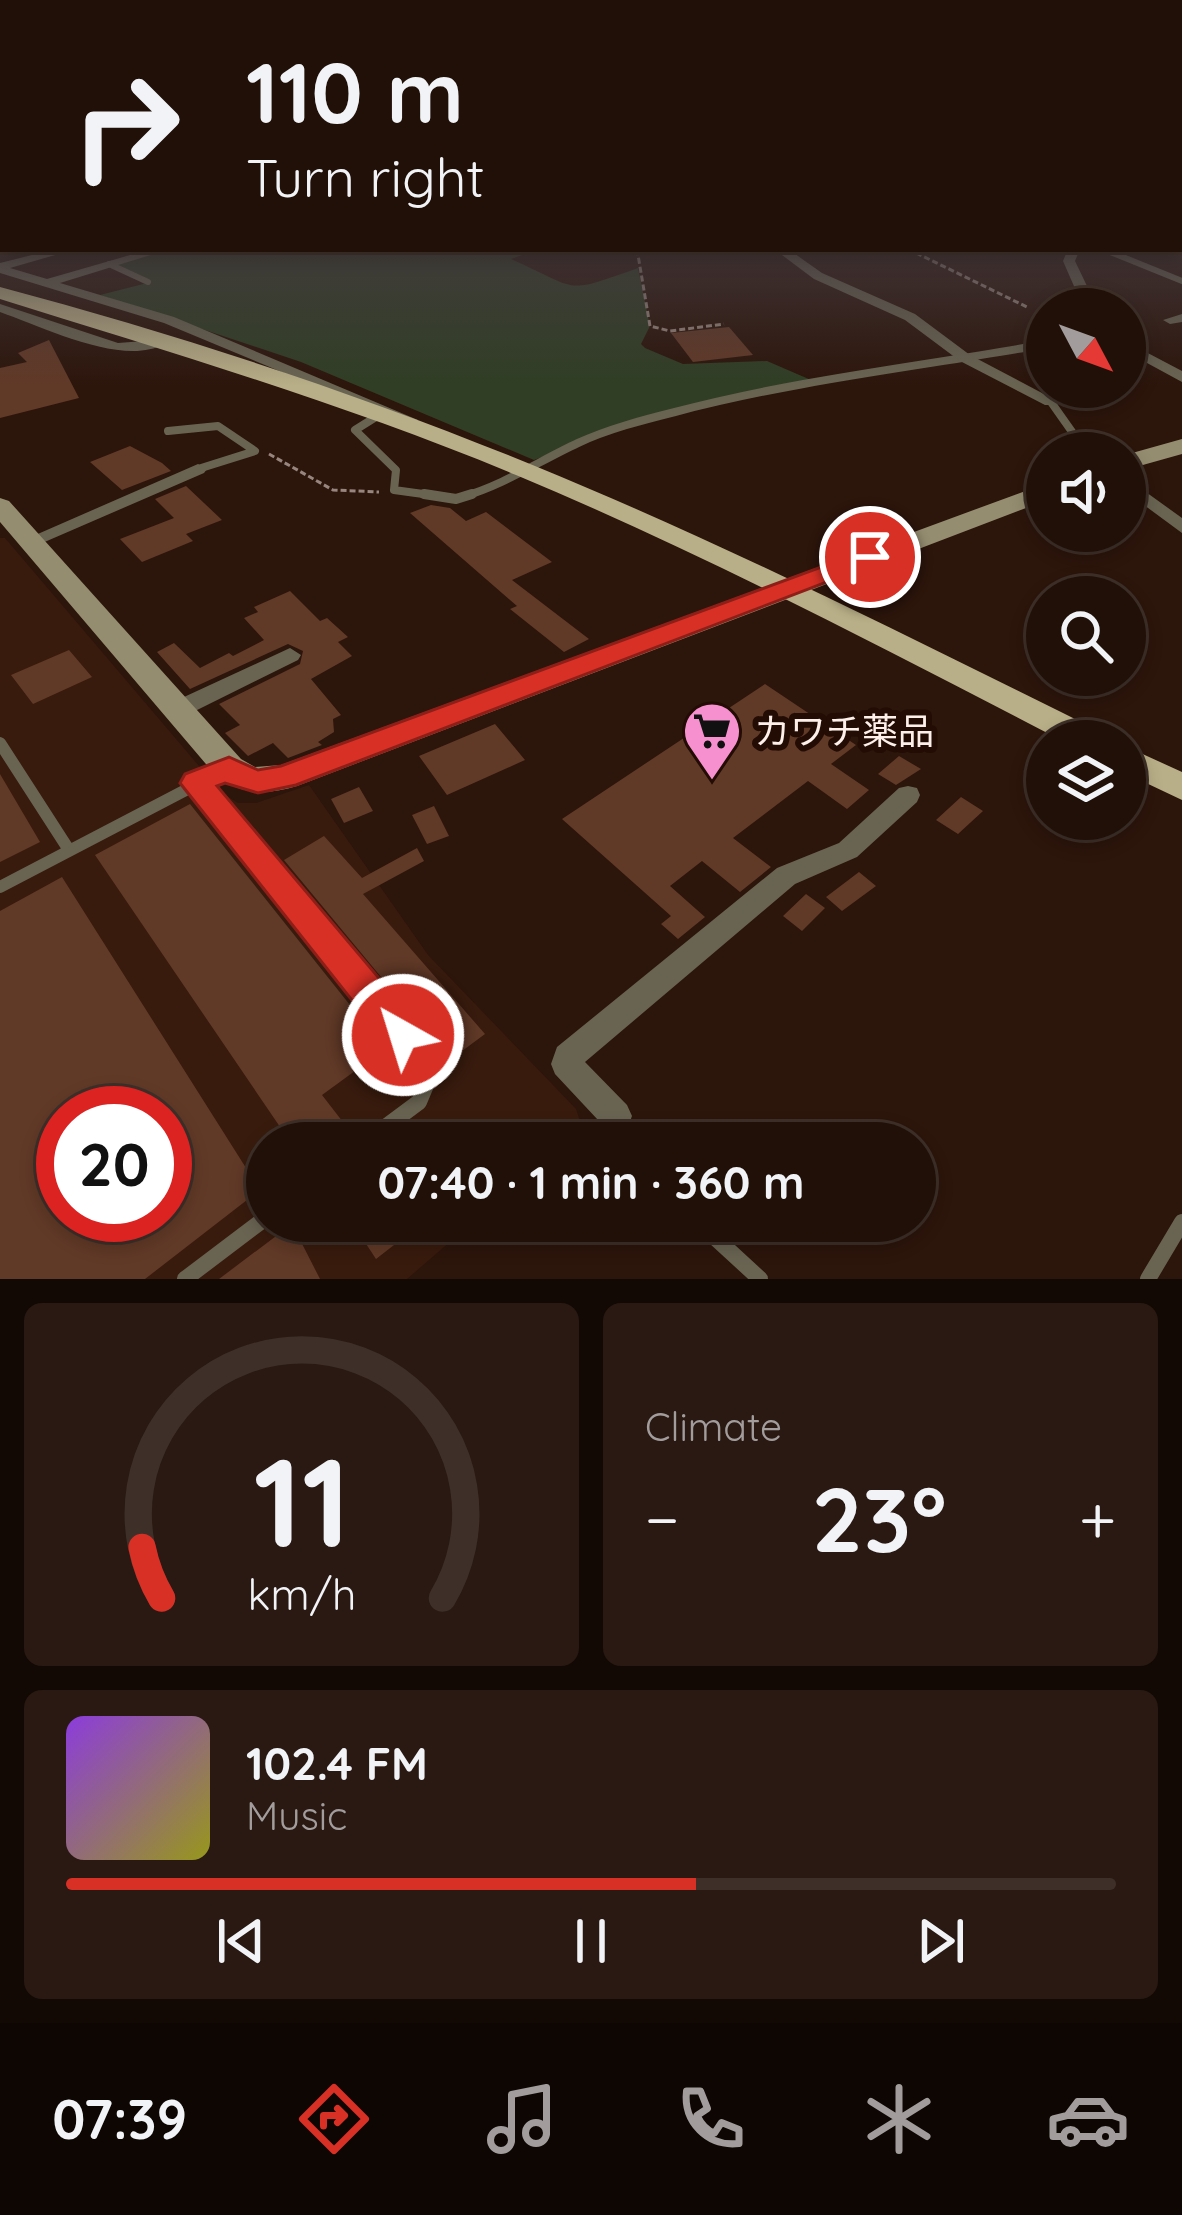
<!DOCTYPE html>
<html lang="en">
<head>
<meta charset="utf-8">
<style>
  :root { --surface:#211008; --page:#291912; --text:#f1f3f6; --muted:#a29d9c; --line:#3e3029; --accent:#d93025 }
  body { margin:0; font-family:Quicksand,"Noto Sans JP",sans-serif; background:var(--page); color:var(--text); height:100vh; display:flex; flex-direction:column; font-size:45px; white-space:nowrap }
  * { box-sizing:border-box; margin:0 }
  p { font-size:39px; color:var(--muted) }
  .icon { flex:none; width:66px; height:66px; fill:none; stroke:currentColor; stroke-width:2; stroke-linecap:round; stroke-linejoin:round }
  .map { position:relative; height:1279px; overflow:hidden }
  .sheet { display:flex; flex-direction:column; gap:24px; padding:24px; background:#120904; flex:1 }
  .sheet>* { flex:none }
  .top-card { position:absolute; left:0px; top:0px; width:1182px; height:252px; box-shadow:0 6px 18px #0003,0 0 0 3px var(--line); background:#211008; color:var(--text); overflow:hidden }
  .needle { width:78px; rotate:131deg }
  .buttons { position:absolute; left:1026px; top:288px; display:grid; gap:24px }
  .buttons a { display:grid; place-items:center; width:120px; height:120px; border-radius:50%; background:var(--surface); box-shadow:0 6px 18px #0003,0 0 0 3px var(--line); font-size:60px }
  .speed { position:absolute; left:36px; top:1086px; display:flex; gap:24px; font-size:60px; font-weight:700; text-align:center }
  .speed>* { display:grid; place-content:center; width:156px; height:156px; border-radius:50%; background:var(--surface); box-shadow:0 6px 18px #0003,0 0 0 3px var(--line); line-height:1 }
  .speed .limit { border:18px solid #d22; background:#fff; color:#111 }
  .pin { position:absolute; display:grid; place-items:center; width:102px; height:102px; color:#fff; margin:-51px; border:6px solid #fff; border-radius:50%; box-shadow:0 3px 12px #0007 }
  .me { position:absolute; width:132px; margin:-66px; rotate:321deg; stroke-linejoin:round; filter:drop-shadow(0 0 9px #0008) }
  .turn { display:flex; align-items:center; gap:42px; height:252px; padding:0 48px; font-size:54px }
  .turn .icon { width:156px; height:156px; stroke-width:2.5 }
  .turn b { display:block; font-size:84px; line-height:102px }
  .big { font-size:90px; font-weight:700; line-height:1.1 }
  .sheet .widget { flex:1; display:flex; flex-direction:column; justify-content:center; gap:18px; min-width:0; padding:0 42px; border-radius:18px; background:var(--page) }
  .sheet .dial { align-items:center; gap:0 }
  .dial svg { height:312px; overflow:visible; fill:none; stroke:var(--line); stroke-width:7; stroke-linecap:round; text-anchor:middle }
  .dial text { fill:var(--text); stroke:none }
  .song { display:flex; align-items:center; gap:36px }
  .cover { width:144px; height:144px; border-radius:18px; background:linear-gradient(135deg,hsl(270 70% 55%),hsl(60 70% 35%)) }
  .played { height:12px; border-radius:6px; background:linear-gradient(90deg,var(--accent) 60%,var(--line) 60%) }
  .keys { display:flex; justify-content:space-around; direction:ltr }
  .heat { display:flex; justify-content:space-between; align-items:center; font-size:66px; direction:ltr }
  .sheet .tiles { flex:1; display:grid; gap:24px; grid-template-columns:1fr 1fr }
  .widget:last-child { grid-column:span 2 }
  .trip { position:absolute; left:246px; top:1122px; width:690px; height:120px; border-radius:60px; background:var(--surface); box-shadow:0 6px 18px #0003,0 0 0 3px var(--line); font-weight:700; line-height:120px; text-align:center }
  .tab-bar { display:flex; height:192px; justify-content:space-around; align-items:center; background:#0d0603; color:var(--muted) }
  .tab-bar .icon { width:84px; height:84px }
  .tab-bar .current { color:var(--accent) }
  .tab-bar b { font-size:54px; color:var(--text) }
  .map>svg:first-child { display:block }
  .built { fill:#381b0d; fill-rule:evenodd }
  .green { fill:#303e25 }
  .building { fill:#613927; fill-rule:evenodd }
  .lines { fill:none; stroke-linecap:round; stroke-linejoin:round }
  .path { stroke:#98867e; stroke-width:3; stroke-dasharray:6 3; stroke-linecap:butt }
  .lane-far4 { stroke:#696452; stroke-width:6 }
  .lane-far3 { stroke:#696452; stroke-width:8 }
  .lane-far2 { stroke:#696452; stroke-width:10 }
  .lane-far1 { stroke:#696452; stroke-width:12 }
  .lane { stroke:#696452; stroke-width:16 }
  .street { fill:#696452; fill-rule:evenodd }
  .secondary { fill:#958d70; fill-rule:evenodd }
  .primary { fill:#b8ae87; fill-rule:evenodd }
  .route { fill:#d93025; stroke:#8d1f18; stroke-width:3 }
  .labels { text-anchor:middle; stroke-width:12; stroke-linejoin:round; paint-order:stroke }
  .poi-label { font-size:36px; fill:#fdf0ea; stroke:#220c04; text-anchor:start }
</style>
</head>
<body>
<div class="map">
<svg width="1182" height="1279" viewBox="0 0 1182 1279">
  <rect width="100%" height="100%" fill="#2c150b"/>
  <!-- built -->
  <path class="built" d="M 0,538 L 5,538 L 222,793 L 238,803 L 256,803 L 309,785 L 428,955 L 576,1109 L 582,1127 L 563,1143 L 267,1143 L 267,1221 L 474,1221 L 407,1279 L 0,1279 ZM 63,1113 L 165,1113 L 165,1215 L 63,1215 Z"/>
  <!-- green -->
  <path class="green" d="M 169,249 L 539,249 L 511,259 C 581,290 562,295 638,268 L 650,326 L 641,344 L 645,348 L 683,364 L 767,361 L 811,380 L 656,415 L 534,460 L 301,362 L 100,295 L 151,282 L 116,265 Z"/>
  <!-- building -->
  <path class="building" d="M 729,327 L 753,355 L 693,362 L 671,333 Z
    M 49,340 L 79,398 L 0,418 L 0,368 L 27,362 L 18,353 Z
    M 130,446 L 162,463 L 171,471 L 122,490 L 90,462 Z
    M 186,486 L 222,520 L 186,534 L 193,541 L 142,562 L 120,539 L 174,518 L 155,499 Z
    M 431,505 L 450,508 L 466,521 L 486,512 L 552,562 L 512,580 L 589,639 L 564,652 L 510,609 L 517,606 L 410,513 Z
    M 290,591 L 320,621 L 327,618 L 348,637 L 338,642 L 352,656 L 311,679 L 341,715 L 333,719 L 334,732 L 318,742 L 322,745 L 288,758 L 273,743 L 248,756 L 225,733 L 240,725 L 219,704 L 300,664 L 303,651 L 288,644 L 190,689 L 157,652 L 174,643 L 200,668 L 229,653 L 233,656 L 264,640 L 244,618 L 258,612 L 254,607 Z
    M 69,650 L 92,677 L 33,704 L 11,675 Z
    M 765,684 L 856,745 L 831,764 L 869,790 L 847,809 L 808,781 L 733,838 L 771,867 L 740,892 L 702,861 L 670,886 L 705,917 L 678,939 L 661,924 L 671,916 L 562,819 Z
    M 495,724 L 525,760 L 447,795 L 419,756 Z
    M 899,756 L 921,769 L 896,785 L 878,774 Z
    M 0,774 L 40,842 L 0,862 Z
    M 359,787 L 373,811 L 344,823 L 331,799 Z
    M 961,797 L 983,811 L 958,834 L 936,820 Z
    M 190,804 L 385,1049 L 322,1095 L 353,1135 L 343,1143 L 291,1143 L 95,855 Z
    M 434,806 L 449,836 L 427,844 L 412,815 Z
    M 324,836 L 362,878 L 417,848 L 424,861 L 363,894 L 485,1034 L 450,1060 L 284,860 Z
    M 859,872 L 876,886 L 842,911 L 826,897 Z
    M 62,877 L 260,1190 L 145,1279 L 0,1279 L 0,911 ZM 63,1113 L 165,1113 L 165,1215 L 63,1215 Z
    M 806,894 L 825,908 L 802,931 L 783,916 Z
    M 351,1221 L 391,1221 L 403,1238 L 376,1259 Z
    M 292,1224 L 320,1279 L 219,1279 Z"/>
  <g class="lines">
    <!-- path -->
    <path class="path" d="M 637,249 L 650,326 L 670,331 L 724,324
      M 908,249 L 1029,308
      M 269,454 L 333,490 L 379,492"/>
    <!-- lane-far4 -->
    <path class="lane-far4" d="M 1103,249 L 1182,281
      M 109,264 L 148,282
      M 1042,314 L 1047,316"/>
    <!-- lane-far3 -->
    <path class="lane-far3" d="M 379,415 L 355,430 L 396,470 L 394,490 L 445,497
      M 168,431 L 218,426 L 255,451 L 198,469
      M 1087,453 L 1051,402 L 1096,387
      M 462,497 C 504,485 539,461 578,443 C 608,429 643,420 675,412 C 796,380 923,366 1047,344"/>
    <!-- lane-far2 -->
    <path class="lane-far2" d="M 424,494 L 456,499 L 472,494"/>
    <!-- lane-far1 -->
    <path class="lane-far1" d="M 0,743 L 69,850
      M 196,783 L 339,957
      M 0,887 L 226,769"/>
    <!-- lane -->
    <path class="lane" d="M 336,954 L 432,1071 L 419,1102 L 364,1143
      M 697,1221 L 760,1279
      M 185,1279 L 267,1217
      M 1148,1279 L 1182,1222"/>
    <!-- street -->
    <path class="street" d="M 1179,217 L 1182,217 L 1182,223 L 1179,223 Z
      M 3,234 L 3,242 L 0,243 L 0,235 Z
      M 56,249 L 76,249 L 10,268 L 47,279 L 151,249 L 170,249 L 60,283 L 174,317 L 418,420 L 410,425 L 404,423 L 164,323 L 0,273 L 0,263 Z
      M 774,249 L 788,249 L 822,273 L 915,314 L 970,355 L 1059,402 L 1057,405 L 1045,405 L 960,361 L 905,320 L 814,279 Z
      M 1068,249 L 1080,249 L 1075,261 L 1098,309 L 1084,309 L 1063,261 Z
      M 0,304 L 118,343 L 157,340 L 164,344 C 123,367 43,327 0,312 Z
      M 1182,314 L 1182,322 L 1170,324 L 1163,320 Z
      M 1125,341 L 1182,371 L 1182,382 L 1125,351 Z
      M 198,464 L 207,469 L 204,473 L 40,544 L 33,546 L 24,540 Z
      M 1125,477 L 1182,518 L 1182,533 L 1125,491 Z
      M 290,648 L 301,655 L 298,660 L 187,715 L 171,715 L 168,709 L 171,703 Z
      M 908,786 L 917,788 L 920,795 L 917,802 L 857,857 L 795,884 L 585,1062 L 627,1105 L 632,1116 L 622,1143 L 594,1143 L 592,1138 L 598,1120 L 555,1074 L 551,1064 L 557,1047 L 777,868 L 839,843 L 899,788 Z"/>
    <!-- secondary -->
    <path class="secondary" d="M 1182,439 L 1182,454 L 1125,470 L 1125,455 Z
      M 1047,483 L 1047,500 L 297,786 C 268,795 242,795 217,777 L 0,522 L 0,498 L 9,501 L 241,759 L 255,767 L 281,765 Z"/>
    <!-- primary -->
    <path class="primary" d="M 0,287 C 181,335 362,395 535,466 C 728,545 915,640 1103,733 L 1108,741 L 1063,741 C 883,648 703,553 516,475 C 348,405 173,353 0,299 Z
      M 1125,746 L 1182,772 L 1182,800 L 1125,773 Z"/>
  </g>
  <!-- sky -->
  <linearGradient id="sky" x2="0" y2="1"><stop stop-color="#180c06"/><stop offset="0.54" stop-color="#453b3f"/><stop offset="1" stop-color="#453b3f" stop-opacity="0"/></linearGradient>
  <rect width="1182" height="386" fill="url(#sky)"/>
  <!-- route -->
  <path class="route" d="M 870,549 L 879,552 L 882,557 L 879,562 L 296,785 L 258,793 L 225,783 L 217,786 L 416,1022 L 422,1035 L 416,1047 L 403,1053 L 389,1047 L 180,783 L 185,774 L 229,757 L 258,770 L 281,766 Z"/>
  <!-- icons -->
  <defs>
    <symbol id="supermarket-pin" viewBox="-11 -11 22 30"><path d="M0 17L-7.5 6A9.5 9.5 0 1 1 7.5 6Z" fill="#f790ce" stroke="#220c04"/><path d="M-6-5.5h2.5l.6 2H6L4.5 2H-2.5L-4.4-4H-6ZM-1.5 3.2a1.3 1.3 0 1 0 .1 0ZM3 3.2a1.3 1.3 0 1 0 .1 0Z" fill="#111"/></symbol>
  </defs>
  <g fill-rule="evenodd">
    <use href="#supermarket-pin" x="679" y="698" width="66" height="90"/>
  </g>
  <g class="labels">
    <!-- poi labels -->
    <g class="poi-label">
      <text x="754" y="744">カワチ薬品</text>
    </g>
  </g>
</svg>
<div class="buttons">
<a><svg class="needle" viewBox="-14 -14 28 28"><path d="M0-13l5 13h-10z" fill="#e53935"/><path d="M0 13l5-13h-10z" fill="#a29d9c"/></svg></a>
<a><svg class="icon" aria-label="sound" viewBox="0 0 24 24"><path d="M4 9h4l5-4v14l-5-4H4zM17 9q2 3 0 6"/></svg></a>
<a><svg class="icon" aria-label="search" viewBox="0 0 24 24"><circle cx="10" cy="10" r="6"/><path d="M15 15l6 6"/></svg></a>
<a><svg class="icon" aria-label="layers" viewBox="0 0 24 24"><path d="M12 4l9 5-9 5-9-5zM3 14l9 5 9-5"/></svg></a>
</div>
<div class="speed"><div class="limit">20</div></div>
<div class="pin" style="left:870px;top:557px;background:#d93025"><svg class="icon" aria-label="arrive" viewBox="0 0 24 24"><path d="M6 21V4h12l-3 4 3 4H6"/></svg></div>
<svg class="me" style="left:403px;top:1035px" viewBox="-20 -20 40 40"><circle r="17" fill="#d93025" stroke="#fff" stroke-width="3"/><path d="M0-11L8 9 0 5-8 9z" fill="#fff"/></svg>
<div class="trip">07:40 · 1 min · 360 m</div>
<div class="top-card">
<div class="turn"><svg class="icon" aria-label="right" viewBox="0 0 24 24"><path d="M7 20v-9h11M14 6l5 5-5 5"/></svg><div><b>110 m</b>Turn right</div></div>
</div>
</div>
<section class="sheet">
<div class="tiles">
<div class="widget dial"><svg viewBox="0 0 100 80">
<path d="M14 69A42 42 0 1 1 86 69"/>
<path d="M14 69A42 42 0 0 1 9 56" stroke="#d93025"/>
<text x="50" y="56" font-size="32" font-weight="700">11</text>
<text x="50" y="72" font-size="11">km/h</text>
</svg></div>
<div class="widget"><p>Climate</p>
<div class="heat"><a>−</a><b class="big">23°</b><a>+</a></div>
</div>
<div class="widget">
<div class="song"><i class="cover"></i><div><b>102.4 FM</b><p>Music</p></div></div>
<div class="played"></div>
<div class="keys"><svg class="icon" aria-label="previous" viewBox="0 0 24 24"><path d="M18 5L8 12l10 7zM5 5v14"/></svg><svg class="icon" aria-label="pause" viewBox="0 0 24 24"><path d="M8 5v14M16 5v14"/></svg><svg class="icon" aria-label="next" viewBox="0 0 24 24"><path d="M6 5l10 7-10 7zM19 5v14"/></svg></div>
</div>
</div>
</section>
<nav class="tab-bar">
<b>07:39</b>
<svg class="icon current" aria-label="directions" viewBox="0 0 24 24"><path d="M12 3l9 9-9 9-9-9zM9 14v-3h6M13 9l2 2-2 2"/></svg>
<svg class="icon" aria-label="music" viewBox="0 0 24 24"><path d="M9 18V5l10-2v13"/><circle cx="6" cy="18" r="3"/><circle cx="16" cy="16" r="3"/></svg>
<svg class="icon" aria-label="phone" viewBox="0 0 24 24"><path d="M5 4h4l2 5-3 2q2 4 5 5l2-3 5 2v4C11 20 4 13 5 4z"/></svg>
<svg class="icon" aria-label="climate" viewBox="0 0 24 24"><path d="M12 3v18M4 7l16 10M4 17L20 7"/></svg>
<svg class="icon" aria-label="car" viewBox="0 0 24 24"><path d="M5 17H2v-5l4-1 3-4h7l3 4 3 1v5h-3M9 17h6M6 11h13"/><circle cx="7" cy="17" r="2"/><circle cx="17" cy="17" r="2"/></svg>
</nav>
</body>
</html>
